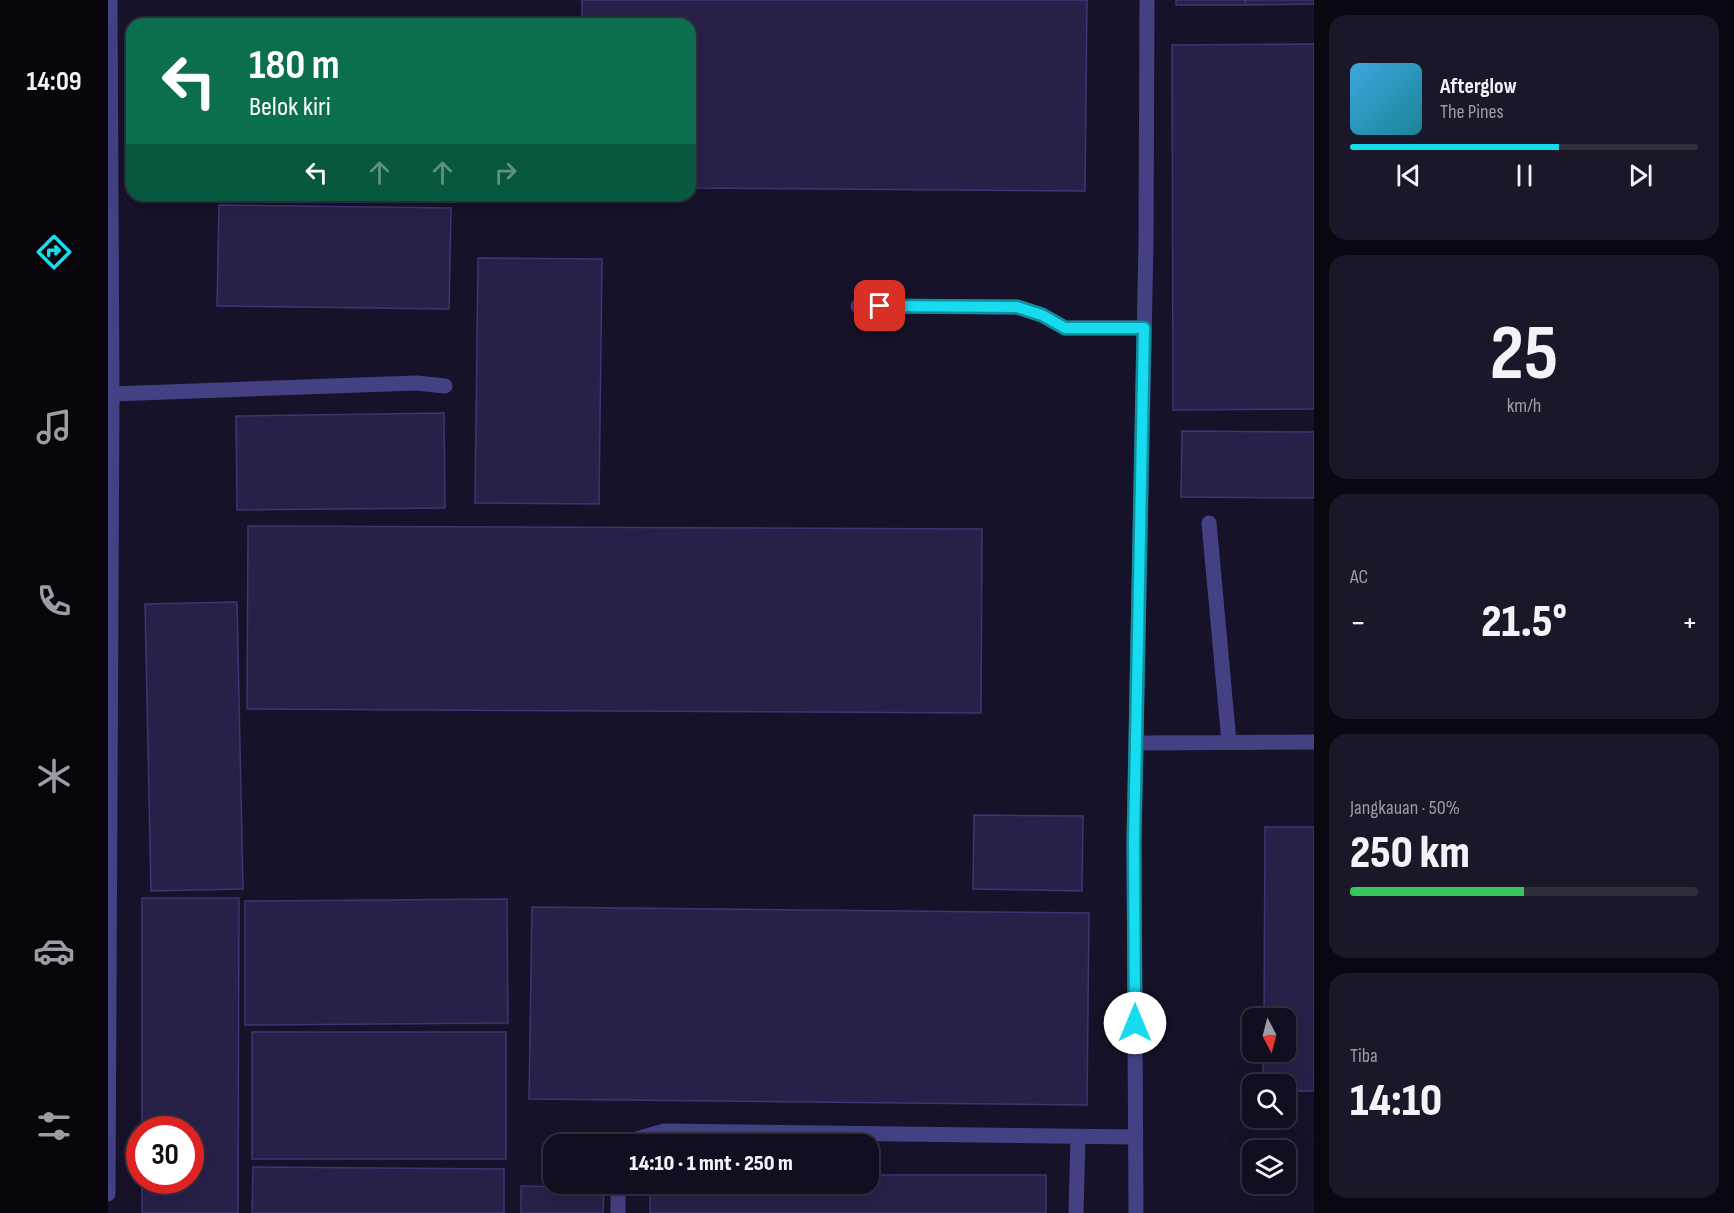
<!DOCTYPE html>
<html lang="id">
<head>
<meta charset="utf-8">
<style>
  :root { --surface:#100e1f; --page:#191728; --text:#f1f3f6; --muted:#9c9ca4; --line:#302e3d; --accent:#17dbee }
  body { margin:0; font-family:"Sofia Sans Condensed",sans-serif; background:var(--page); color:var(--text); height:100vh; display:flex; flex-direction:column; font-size:22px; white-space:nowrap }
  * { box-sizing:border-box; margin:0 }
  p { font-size:20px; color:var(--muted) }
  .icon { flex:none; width:33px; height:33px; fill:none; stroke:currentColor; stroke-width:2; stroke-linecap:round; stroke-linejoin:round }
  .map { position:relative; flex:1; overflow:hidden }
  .sheet { display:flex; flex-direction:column; gap:15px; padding:15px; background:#090811; width:420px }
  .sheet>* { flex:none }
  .hud { position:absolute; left:18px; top:18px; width:570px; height:183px; border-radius:18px; box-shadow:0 6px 24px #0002,0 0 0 2px var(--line); background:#0b6e4f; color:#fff; overflow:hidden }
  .needle { width:39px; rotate:173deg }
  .fabs { position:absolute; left:1134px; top:1008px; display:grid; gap:12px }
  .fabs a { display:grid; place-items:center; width:54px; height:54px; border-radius:12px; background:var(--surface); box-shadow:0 6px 24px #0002,0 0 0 2px var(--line); font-size:30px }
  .speed { position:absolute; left:18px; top:1116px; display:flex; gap:12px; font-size:30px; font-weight:700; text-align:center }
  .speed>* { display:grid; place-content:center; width:78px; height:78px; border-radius:50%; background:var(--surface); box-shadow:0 6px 24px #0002,0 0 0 2px var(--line); line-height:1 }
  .speed .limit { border:9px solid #d22; background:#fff; color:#111 }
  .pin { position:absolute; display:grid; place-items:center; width:51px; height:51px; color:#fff; margin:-26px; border-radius:12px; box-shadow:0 3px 9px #0006 }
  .me { position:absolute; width:66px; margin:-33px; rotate:0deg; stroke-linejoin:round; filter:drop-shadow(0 0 4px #0008) }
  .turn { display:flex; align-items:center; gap:21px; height:126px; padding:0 24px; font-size:27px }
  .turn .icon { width:78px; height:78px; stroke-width:2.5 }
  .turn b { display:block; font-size:42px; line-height:51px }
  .lanes { display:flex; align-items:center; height:57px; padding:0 24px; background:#0003; justify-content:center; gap:30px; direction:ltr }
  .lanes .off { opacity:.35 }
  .big { font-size:45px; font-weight:800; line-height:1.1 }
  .sheet .widget { flex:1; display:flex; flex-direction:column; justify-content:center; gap:9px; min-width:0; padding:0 21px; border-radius:18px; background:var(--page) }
  .sheet .dial { align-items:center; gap:0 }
  .dial b { font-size:78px; line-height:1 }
  .song { display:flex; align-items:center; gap:18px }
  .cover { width:72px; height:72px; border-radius:9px; background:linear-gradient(135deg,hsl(200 70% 55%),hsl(190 70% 35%)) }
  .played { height:6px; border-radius:3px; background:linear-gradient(90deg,var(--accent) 60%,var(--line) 60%) }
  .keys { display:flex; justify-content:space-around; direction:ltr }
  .heat { display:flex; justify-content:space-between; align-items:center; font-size:33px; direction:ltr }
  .charge { height:9px; border-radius:4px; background:linear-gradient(90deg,#34c759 50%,var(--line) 0) }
  .trip { position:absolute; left:435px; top:1134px; width:336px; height:60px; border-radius:18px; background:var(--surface); box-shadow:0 6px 24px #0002,0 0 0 2px var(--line); font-weight:800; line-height:60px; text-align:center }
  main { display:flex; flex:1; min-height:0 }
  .menu { display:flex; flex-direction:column; width:108px; justify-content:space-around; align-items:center; background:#06060c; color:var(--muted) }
  .menu .icon { width:42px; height:42px }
  .menu .selected { color:var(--accent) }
  .menu b { font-size:27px; color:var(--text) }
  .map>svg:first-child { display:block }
  .building { fill:#282048; stroke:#3f3473; stroke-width:1.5 }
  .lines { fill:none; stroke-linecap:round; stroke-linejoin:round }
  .minor { stroke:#434184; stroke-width:15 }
  .route-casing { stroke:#0f8e9b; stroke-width:15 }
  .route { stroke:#17dbee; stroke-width:10 }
</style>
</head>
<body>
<main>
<nav class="menu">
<b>14:09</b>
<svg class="icon selected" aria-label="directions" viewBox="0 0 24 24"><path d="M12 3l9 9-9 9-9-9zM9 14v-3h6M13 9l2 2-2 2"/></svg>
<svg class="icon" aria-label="music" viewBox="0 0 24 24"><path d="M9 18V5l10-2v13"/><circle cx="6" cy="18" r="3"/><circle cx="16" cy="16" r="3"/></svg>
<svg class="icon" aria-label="phone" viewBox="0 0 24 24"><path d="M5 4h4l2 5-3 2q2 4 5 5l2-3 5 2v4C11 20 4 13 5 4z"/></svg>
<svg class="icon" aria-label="climate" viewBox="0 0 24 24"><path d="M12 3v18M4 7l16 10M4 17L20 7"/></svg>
<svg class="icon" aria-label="car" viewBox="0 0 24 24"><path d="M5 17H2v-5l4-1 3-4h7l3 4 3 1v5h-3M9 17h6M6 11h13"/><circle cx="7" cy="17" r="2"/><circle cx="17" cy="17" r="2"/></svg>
<svg class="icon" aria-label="filters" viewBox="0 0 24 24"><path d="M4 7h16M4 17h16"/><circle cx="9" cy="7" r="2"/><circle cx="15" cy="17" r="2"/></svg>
</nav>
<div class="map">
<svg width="1206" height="1213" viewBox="0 0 1206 1213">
  <rect width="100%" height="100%" fill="#161229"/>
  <!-- building -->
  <path class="building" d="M 474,0 L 979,0 L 977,191 L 582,188 L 582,24 L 474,24 Z
    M 1068,0 L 1137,0 L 1137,5 L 1068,5 Z
    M 1137,0 L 1206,0 L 1206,4 L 1137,5 Z
    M 1206,44 L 1206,409 L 1065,410 L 1064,45 Z
    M 111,205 L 343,208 L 341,309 L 109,306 Z
    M 370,258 L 494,259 L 491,504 L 367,503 Z
    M 336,413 L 337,508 L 129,510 L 128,416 Z
    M 1074,431 L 1206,432 L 1206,498 L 1073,497 Z
    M 140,526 L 874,529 L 873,713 L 139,709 Z
    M 129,602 L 135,889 L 43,891 L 37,604 Z
    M 866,815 L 975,816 L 974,891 L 865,889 Z
    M 1157,827 L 1206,827 L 1206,1091 L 1178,1091 L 1178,1084 L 1155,1084 L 1155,1052 L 1178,1052 L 1178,1018 L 1156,1018 Z
    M 34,898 L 131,898 L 130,1213 L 34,1213 L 34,1180 L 82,1180 L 82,1130 L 34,1130 Z
    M 399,899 L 400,1023 L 137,1025 L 137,901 Z
    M 424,907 L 981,913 L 979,1105 L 421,1099 Z
    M 144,1032 L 398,1032 L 398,1159 L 144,1159 Z
    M 145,1167 L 396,1169 L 396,1213 L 144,1213 Z
    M 760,1175 L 938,1175 L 938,1213 L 542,1213 L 542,1184 L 760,1184 Z
    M 413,1186 L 496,1188 L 495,1213 L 413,1213 Z"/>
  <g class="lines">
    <!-- minor -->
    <path class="minor" d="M 750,306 L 909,307 L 934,315 L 957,328 L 1036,328
      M 4,394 L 308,383 L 337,386
      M 1101,523 L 1121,742
      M 1028,743 L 1206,742
      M 524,1144 L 529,1139 L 556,1131 L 1027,1137
      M 0,1194 L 4,394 L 2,0
      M 510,1213 L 510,1184
      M 968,1213 L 970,1137
      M 1028,1213 L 1026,842 L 1038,242 L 1039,0"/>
  </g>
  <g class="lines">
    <defs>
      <path id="route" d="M 772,306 L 909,307 L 934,315 L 957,328 L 1036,328 L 1026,842 L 1027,1023"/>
    </defs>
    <!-- route casing -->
    <use href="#route" class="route-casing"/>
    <!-- route -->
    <use href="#route" class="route"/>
  </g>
</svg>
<div class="fabs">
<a><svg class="needle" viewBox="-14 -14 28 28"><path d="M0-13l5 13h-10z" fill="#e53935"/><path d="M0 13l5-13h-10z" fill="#9c9ca4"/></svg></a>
<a><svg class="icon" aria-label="search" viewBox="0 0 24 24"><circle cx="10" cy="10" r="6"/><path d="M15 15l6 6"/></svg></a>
<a><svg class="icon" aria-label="layers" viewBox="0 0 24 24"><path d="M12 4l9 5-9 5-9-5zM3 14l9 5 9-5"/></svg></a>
</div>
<div class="speed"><div class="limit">30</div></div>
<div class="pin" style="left:772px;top:306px;background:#d93025"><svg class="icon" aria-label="arrive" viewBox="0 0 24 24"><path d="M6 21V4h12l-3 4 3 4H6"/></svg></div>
<svg class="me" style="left:1027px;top:1023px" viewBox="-20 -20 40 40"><circle r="19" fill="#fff"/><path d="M0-13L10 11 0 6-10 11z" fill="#17dbee"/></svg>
<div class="trip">14:10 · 1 mnt · 250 m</div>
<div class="hud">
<div class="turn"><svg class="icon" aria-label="left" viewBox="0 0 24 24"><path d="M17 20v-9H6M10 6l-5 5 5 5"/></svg><div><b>180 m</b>Belok kiri</div></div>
<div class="lanes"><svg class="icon" aria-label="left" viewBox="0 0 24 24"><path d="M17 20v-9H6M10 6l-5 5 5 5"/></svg><svg class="icon off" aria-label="ahead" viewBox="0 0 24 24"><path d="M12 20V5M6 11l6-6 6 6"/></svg><svg class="icon off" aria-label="ahead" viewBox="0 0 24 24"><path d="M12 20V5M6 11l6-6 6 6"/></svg><svg class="icon off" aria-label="right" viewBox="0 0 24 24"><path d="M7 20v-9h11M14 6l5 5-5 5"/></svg></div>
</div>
</div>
<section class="sheet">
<div class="widget">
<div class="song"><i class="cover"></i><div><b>Afterglow</b><p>The Pines</p></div></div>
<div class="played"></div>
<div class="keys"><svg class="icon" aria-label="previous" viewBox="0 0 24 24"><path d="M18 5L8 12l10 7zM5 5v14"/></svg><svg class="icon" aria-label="pause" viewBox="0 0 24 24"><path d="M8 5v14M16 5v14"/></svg><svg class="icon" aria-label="next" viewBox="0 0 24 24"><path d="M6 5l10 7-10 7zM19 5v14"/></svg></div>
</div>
<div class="widget dial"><b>25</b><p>km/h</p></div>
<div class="widget"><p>AC</p>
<div class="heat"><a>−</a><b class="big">21.5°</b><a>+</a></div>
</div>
<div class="widget"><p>Jangkauan · 50%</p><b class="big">250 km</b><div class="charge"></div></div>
<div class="widget"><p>Tiba</p><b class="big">14:10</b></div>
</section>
</main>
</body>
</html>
